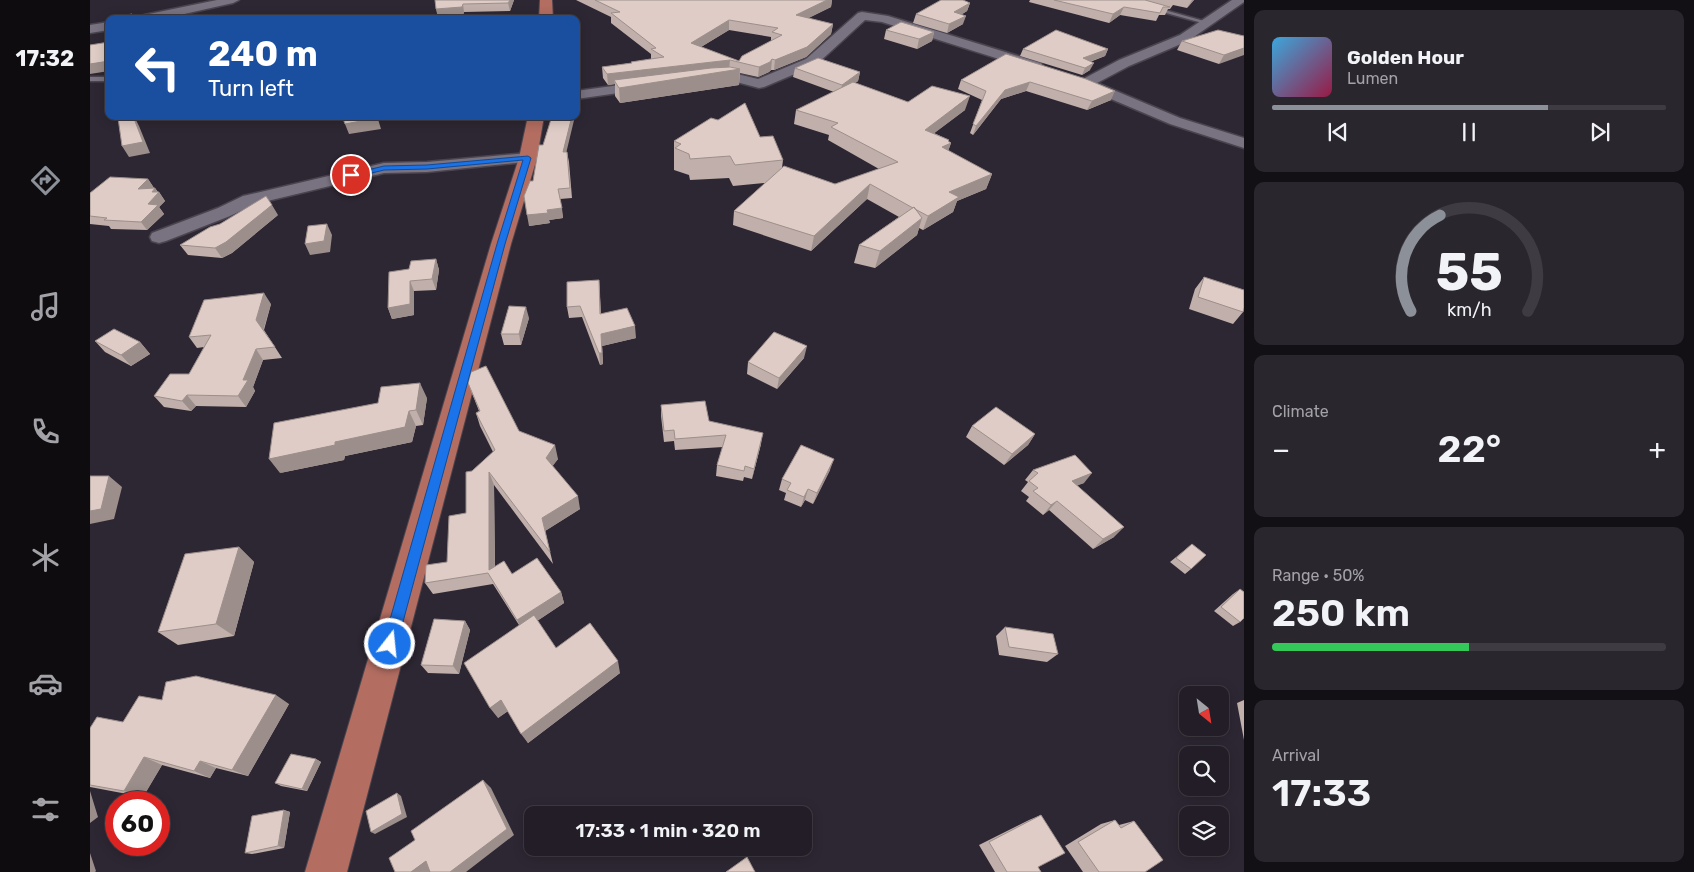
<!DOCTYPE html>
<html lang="en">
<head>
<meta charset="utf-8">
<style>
  :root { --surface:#221d26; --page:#2a262e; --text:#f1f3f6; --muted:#a2a2a7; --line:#3f3b43; --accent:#8c9099 }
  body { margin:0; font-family:Rubik,sans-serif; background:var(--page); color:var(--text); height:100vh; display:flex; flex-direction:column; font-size:19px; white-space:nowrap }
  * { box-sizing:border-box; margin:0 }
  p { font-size:16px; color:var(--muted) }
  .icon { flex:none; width:28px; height:28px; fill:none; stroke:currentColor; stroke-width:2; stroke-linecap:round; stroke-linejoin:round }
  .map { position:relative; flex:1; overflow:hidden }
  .details { display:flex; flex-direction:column; gap:10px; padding:10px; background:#131015; width:450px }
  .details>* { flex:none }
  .banner { position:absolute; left:15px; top:15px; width:475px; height:105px; border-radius:10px; box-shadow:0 2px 12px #0003,0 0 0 1px var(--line); background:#1a4fa0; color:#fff; overflow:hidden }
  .needle { width:32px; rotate:150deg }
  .fabs { position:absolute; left:1089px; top:686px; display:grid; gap:10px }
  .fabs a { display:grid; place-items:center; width:50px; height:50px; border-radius:10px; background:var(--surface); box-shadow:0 2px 12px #0003,0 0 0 1px var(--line); font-size:25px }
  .speed { position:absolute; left:15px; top:791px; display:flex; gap:10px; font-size:25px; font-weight:700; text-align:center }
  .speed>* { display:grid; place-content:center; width:65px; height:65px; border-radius:50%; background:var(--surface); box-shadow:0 2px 12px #0003,0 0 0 1px var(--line); line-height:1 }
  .speed .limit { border:8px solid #d22; background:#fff; color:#111 }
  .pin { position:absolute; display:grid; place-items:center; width:42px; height:42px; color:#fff; margin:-21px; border:2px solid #fff; border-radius:50%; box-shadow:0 1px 5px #0007 }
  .me { position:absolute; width:55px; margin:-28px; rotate:16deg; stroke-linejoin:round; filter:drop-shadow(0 0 4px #0008) }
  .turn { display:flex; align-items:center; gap:18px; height:105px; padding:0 20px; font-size:22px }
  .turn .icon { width:65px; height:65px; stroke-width:2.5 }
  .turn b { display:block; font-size:35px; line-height:42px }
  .big { font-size:38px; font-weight:600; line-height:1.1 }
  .details .widget { flex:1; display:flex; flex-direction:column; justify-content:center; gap:8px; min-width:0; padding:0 18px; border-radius:10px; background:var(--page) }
  .details .dial { align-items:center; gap:0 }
  .dial svg { height:130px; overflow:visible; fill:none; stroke:var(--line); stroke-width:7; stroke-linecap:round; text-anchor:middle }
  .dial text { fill:var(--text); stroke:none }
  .song { display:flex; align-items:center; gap:15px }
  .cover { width:60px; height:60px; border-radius:8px; background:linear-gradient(135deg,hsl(200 70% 55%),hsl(340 70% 35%)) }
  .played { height:5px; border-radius:2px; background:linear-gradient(90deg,var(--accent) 70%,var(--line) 70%) }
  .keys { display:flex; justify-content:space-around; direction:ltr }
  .heat { display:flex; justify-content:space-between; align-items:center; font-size:28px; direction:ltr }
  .charge { height:8px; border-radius:4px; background:linear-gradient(90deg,#34c759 50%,var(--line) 0) }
  .trip { position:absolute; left:434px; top:806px; width:288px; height:50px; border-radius:10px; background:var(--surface); box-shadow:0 2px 12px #0003,0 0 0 1px var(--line); font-weight:600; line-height:50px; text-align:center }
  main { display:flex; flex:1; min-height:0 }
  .dock { display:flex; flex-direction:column; width:90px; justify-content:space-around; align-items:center; background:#0e0c0f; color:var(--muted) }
  .dock .icon { width:35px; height:35px }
  .dock .on { color:var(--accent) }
  .dock b { font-size:22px; color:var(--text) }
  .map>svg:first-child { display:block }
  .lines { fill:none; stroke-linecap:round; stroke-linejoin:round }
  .service-casing { stroke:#4a444e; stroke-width:3 }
  .minor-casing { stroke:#4a444e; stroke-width:3 }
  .primary-casing { stroke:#4a444e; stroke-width:2 }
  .service { fill:#797281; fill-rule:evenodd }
  .minor { fill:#797281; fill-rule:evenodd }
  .primary { fill:#b36d61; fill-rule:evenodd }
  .wall { fill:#c0afaa; fill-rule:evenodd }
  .shaded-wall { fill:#9c8f8b }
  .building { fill:#dfccc6; stroke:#9c8f8b; fill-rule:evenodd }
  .route { fill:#1a73e8; stroke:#114b97 }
</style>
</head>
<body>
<main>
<nav class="dock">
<b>17:32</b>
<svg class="icon on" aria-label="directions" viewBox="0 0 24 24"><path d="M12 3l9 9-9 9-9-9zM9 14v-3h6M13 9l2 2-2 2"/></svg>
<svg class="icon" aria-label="music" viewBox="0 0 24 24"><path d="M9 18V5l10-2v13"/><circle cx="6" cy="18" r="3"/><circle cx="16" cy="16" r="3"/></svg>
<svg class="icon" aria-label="phone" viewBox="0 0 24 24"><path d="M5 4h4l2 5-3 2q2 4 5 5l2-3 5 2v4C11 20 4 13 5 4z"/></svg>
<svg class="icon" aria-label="climate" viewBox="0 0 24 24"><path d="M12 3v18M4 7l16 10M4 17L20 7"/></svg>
<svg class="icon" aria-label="car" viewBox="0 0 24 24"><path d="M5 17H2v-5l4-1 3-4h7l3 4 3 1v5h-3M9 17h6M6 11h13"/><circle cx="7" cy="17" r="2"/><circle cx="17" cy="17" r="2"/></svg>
<svg class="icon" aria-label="filters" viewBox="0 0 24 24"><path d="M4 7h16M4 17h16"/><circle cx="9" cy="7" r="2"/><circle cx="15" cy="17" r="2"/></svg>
</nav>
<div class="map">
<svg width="1154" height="872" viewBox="0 0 1154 872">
  <rect width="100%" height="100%" fill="#2d2733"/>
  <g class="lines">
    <defs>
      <path id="service" d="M 1029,0 L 1039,0 L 1121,23 L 1116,24 Z
        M 0,77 L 19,77 L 19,81 L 0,81 Z"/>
      <path id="minor" d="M 127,0 L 149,0 L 143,3 L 72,19 L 48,19 L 54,15 Z
        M 1142,0 L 1154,0 L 1154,2 L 1098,41 L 1039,66 L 1007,83 L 1090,118 L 1154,138 L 1154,148 L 1080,124 L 988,85 L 986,82 L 988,79 L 995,78 L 1029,60 L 1090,35 Z
        M 772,12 L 798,16 L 951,63 L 953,66 L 951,69 L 941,69 L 792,22 L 775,20 L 726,65 L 674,87 L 669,88 L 639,80 L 616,81 L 609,77 L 616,73 L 639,72 L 668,79 L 716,59 L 768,13 Z
        M 19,22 L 19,30 L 0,33 L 0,25 Z
        M 559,81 L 566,85 L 564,88 L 486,99 L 486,91 Z
        M 438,153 L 444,155 L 446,158 L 444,161 L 337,172 L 294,173 L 165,204 L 140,216 L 76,241 L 69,243 L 62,241 L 60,237 L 62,233 L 128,208 L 153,196 L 294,163 L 337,162 Z"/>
      <path id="primary" d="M 450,0 L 462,0 L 463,19 L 449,19 Z
        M 438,116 L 454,116 L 447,158 L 421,244 L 257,872 L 215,872 L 401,244 L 429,158 Z"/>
    </defs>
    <!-- service casing -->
    <use href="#service" class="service-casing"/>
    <!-- minor casing -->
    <use href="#minor" class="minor-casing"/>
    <!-- primary casing -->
    <use href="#primary" class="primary-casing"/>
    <!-- service -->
    <use href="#service" class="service"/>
    <!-- minor -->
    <use href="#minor" class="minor"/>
    <!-- primary -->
    <use href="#primary" class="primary"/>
  </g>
  <!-- wall -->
  <path class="wall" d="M 345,0 L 424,0 L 420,11 L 374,12 L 373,15 L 348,18 Z
    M 486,0 L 742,0 L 741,7 L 718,18 L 743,24 L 741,34 L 716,57 L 684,70 L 681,70 L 679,72 L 668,77 L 650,73 L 649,85 L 530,103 L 525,96 L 525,84 L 518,85 L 513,78 L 512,67 L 541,63 L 541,62 L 561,59 L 561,54 L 521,23 L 521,17 ZM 639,30 L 681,37 L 681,41 L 649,61 L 611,47 Z
    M 940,0 L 1104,0 L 1097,8 L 1083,5 L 1080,9 L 1078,9 L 1075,15 L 1069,15 L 1066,21 L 1030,15 L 1019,23 L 939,2 Z
    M 880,3 L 877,11 L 872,14 L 873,24 L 857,33 L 823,23 L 826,14 Z
    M 796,30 L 844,32 L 842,41 L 827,49 L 794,39 Z
    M 1154,36 L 1129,64 L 1087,50 L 1092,41 Z
    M 933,49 L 1018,49 L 1015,56 L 1000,62 L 1000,70 L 992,75 L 930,56 Z
    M 916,54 L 1021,100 L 997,110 L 936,91 L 911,99 L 883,135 L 880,133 L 892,100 L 868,89 L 871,80 Z
    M 705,68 L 770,72 L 768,81 L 765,83 L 818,102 L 875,110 L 844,133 L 859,140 L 859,142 L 861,143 L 858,151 L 902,174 L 896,189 L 867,201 L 863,212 L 833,230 L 829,228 L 827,235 L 785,268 L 764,263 L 769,245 L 809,217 L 777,199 L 721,251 L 643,225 L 644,211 L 675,183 L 643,186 L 639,178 L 600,180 L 599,175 L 584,170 L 584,141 L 670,137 L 693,160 L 692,168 L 745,184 L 789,169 L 738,140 L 739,135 L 704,124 L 706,110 L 744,92 L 703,77 Z
    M 476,152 L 477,152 L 479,162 L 482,198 L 470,199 L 473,218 L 459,220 L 460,223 L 439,226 L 443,181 Z
    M 58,179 L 64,188 L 63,188 L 65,188 L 68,192 L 69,192 L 75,201 L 69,207 L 74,214 L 57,230 L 21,229 L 19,226 L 0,224 L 0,193 Z
    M 188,215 L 142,253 L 132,258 L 98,255 L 90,245 Z
    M 346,259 L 349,270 L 346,290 L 324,291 L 324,315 L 302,319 L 298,308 L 319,269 Z
    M 1114,277 L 1153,312 L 1143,324 L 1099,309 L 1105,289 Z
    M 509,280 L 511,314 L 546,338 L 512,346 L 513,364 L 510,365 L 492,317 L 479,318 L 477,307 Z
    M 181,304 L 174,330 L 192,358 L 173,360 L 163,387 L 165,391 L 156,407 L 106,406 L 101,411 L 74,407 L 64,396 L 99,374 L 114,347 L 107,348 L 99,337 Z
    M 439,318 L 431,345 L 414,345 L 411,334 Z
    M 5,341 L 50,342 L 60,354 L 41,366 L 15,352 Z
    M 714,358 L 687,389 L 657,374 L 658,362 Z
    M 378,383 L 429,431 L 468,459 L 462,466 L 490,509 L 455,531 L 463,564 L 404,485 L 405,567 L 471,592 L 474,603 L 447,621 L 466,648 L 530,673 L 438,743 L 418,711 L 408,718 L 429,625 L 403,584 L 343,594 L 335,583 L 357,562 L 376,513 L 382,471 L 403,452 L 390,426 L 386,413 L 389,411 Z
    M 337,398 L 333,425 L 326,426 L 322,442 L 255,456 L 254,460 L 190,473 Z
    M 571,405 L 619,421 L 671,444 L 662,479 L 654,477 L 653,481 L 626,476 L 627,465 L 633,447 L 585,450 L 584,441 L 574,442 L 571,416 Z
    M 882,426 L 945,434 L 938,445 L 914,465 L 876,437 Z
    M 740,470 L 723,504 L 715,500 L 711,507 L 694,500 L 696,493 L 689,490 L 692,479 Z
    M 943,470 L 994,483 L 987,485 L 1024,537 L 1003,549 L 959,510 L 953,515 L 936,501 L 939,497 L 931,491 L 938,482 L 935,480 Z
    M 1102,544 L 1101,569 L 1095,574 L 1080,562 Z
    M 149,547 L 164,562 L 144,636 L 88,645 L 68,632 Z
    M 1150,589 L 1150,622 L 1143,626 L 1124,611 L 1143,594 Z
    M 375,621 L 380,630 L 369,674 L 338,673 L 331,665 Z
    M 915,627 L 968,654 L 957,662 L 909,655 L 906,636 Z
    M 72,700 L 199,704 L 158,776 L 126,768 L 120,778 L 72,765 L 53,797 L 0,787 L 0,728 L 33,722 Z
    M 1154,700 L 1154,740 L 1147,703 Z
    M 226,759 L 231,762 L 217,791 L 191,786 L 185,783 Z
    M 194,810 L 200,812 L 194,848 L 162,854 L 155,853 Z
    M 951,815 L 948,867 L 951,872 L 905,872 L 889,845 L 939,820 Z
    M 1025,820 L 1029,825 L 1044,821 L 1055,872 L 993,872 L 975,846 L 1011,824 Z"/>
  <!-- shaded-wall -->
  <path class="shaded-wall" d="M 420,0 L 424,0 L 420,11 L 418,3 Z
    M 737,0 L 742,0 L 741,7 L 705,25 L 706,15 Z
    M 1102,0 L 1104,0 L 1097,8 Z
    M 880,3 L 877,11 L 862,21 L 864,12 Z
    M 373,4 L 374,12 L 373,15 L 348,18 L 346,9 Z
    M 1034,7 L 1030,15 L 1019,23 L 1023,14 Z
    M 876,16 L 873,24 L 857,33 L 859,24 Z
    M 639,20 L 639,30 L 601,53 L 601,43 Z
    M 743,24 L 741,34 L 716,57 L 684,70 L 685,60 Z
    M 844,32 L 842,41 L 827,49 L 829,39 Z
    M 1154,48 L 1154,55 L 1129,64 L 1134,55 Z
    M 1018,49 L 1015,56 L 990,65 L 993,58 Z
    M 682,59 L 681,70 L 679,72 L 668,77 L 669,67 Z
    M 640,60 L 639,70 L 524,80 L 525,84 L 518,85 L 517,74 Z
    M 19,61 L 19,71 L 0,74 L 0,64 Z
    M 1004,63 L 1000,70 L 992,75 L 995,68 Z
    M 650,69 L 649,85 L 530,103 L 529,88 Z
    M 770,72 L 768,81 L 750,94 L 752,85 Z
    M 940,82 L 936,91 L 911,99 L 883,135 L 886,126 L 915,90 Z
    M 1025,91 L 1021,100 L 997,110 L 1002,101 Z
    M 487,93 L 488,102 L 486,111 L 486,97 Z
    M 880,96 L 875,110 L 830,144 L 835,130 Z
    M 44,116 L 49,126 L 60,153 L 39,157 L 32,146 Z
    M 287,116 L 291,129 L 259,134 L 255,124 Z
    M 482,116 L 485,116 L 474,162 L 473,152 Z
    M 859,140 L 858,144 L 861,143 L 856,157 L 852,147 Z
    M 902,174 L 896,189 L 867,201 L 863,212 L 833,230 L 838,216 L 859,192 Z
    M 58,179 L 64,188 L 54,197 L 48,189 Z
    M 780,184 L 777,199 L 721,251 L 724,236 Z
    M 65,188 L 68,193 L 69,192 L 75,201 L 69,207 L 74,214 L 57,230 L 51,222 L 58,204 L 62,192 Z
    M 182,205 L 188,215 L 142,253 L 132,258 L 125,248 Z
    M 472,208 L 473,218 L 459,220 L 460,223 L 439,226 L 437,215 L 457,210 Z
    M 832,218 L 827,235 L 785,268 L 790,251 Z
    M 237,224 L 242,235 L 240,252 L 220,255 L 215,244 Z
    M 346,259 L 349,270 L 346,290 L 342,279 Z
    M 509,280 L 510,292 L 511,326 L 510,314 Z
    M 320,281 L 324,291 L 324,315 L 302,319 L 298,308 Z
    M 174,293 L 181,304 L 173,331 L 166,320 Z
    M 436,307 L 439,318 L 431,345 L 429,334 Z
    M 545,326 L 546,338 L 512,346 L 513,364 L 510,365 L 509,353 L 511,334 Z
    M 50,342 L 60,354 L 41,366 L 31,355 Z
    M 717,346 L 714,358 L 687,389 L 689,378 Z
    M 166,349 L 173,360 L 163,387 L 165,391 L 156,407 L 148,396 L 153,380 Z
    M 330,383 L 337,398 L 333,425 L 326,410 Z
    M 97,395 L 106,406 L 101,411 L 92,401 Z
    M 319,411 L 326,426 L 322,442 L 255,456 L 254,460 L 190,473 L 179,459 L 245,442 Z
    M 673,433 L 671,444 L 662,479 L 664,469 Z
    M 945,434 L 938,445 L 914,465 L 922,454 Z
    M 465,445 L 468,459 L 459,471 L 456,458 Z
    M 744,459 L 740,470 L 723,504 L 727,493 Z
    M 399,472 L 404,485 L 405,582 L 399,570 Z
    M 1002,473 L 994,483 L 974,491 L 982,481 Z
    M 19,476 L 32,487 L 24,519 L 0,524 L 0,511 Z
    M 718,489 L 715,500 L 711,507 L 714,497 Z
    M 488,496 L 490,509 L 455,531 L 463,564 L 452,518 Z
    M 967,501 L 959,510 L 953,515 L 961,505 Z
    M 1034,527 L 1024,537 L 1003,549 L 1013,539 Z
    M 149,547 L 164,562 L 144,636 L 126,624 Z
    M 471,592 L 474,603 L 432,631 L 427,620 Z
    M 375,621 L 380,630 L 369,674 L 363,666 Z
    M 528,661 L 530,673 L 438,743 L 431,734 Z
    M 186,695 L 199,704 L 158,776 L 142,770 Z
    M 411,700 L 418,711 L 408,718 L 400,708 Z
    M 54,757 L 72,765 L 53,797 L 34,791 Z
    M 226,759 L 231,762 L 217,791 L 212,789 Z
    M 110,761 L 126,768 L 120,778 L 104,771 Z
    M 393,780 L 401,788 L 424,835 L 376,872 L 360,872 Z
    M 0,791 L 8,817 L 0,823 Z
    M 307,793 L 311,796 L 317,817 L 285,834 L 281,832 Z
    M 194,810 L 200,812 L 194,848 L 188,846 Z
    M 0,853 L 6,871 L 5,872 L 0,872 Z
    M 336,861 L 347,866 L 339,872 L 321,872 Z"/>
  <!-- building -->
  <path class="building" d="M 345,0 L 420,0 L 418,3 L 373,4 L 372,7 L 346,9 Z
    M 505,0 L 737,0 L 706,15 L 743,24 L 717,47 L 685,60 L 682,59 L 680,62 L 669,67 L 640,60 L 517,74 L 512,67 L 542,63 L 541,62 L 574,57 L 561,49 L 566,48 L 521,13 L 530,12 ZM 639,20 L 688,28 L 682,32 L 692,35 L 652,56 L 649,61 L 601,43 Z
    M 851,0 L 873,0 L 880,3 L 864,12 L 876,16 L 859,24 L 826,14 Z
    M 964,0 L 1055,0 L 1080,7 L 1073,7 L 1070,13 L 1034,7 L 1023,14 Z
    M 42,14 L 44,19 L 19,19 L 19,18 Z
    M 811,22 L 844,32 L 829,39 L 796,30 Z
    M 966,30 L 1018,49 L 993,58 L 1004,63 L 995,68 L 933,49 Z
    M 1128,30 L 1154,36 L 1154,48 L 1134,55 L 1092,41 Z
    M 19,42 L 19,61 L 0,64 L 0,45 Z
    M 916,54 L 996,79 L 1025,91 L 1002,101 L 940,82 L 915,90 L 886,126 L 883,124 L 896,91 L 871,80 Z
    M 728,58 L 770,72 L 752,85 L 705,68 Z
    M 640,67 L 650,69 L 529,88 L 524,80 L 621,68 Z
    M 763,82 L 818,102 L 842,86 L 880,96 L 835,130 L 859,140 L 858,141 L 861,143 L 852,147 L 902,174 L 859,192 L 869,197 L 838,216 L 825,209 L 824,207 L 823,208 L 780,184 L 724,236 L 644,211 L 694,166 L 745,184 L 808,162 L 741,127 L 748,123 L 706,110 Z
    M 655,103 L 670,137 L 683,136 L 693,160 L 645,165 L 640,156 L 600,159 L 599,154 L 585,148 L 591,144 L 584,141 L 621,118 L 628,120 Z
    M 35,116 L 43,116 L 53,142 L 32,146 L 28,118 Z
    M 252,116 L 287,116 L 287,118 L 255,124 Z
    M 462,116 L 482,116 L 473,152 L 477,152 L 480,188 L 468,189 L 472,208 L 457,210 L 458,213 L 437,215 L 434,196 L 440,181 L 443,181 L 449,145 L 453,145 Z
    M 20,177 L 58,179 L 48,189 L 65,188 L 62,192 L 69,192 L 58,204 L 68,205 L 51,222 L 14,220 L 17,218 L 0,216 L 0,193 Z
    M 176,196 L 182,205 L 136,242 L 125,248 L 90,245 L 120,227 L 130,224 Z
    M 824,207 L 832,218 L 790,251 L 769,245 Z
    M 237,224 L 234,241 L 215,244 L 218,226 Z
    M 346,259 L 342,279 L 320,281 L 320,304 L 298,308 L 299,272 L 319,269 L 321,261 Z
    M 1114,277 L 1154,290 L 1154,308 L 1153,312 L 1108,297 Z
    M 509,280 L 510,314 L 537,308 L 545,326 L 511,334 L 512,353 L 509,353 L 490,306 L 477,307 L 477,282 Z
    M 174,293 L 166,320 L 185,347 L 166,349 L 153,380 L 158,380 L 148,396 L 97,395 L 92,401 L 64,396 L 80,374 L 99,374 L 121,335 L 99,337 L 114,300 Z
    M 419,306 L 436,307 L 429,334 L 411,334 Z
    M 24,329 L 50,342 L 31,355 L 5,341 Z
    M 684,332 L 717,346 L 689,378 L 658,362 Z
    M 396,366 L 429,431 L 465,445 L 456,458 L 488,496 L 452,518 L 460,552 L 399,472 L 399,570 L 414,561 L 422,574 L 447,558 L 471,592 L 427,620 L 398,573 L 335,583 L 336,565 L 357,562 L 359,516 L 376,513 L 376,472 L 382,471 L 405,450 L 386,413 L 390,411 L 378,383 L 381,372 Z
    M 330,383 L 326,410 L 319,411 L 315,427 L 245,442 L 245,445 L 179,459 L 184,423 L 288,403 L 291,387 Z
    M 615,401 L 619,421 L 673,433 L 664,469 L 655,466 L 654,471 L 627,465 L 636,435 L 585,439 L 584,430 L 574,431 L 571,405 Z
    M 906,407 L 945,434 L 922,454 L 882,426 Z
    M 711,445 L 744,459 L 727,493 L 718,489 L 714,497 L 697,490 L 701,483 L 692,479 Z
    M 985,455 L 1002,473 L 982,481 L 1034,527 L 1013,539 L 967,501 L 961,505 L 943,491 L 948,488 L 939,481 L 948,473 L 943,470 Z
    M 0,476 L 19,476 L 11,509 L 0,511 Z
    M 1102,544 L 1116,555 L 1101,569 L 1086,558 Z
    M 149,547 L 126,624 L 68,632 L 95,554 Z
    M 1150,589 L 1154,592 L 1154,618 L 1150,622 L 1131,607 Z
    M 444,615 L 466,648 L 500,623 L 528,661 L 431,734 L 411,700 L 400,708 L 374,663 Z
    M 344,619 L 375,621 L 363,666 L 331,665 Z
    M 915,627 L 963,634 L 968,654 L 919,647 Z
    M 106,676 L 186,695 L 142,770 L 110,761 L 104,771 L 54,757 L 34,791 L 0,785 L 0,728 L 7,717 L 33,722 L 49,696 L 72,700 L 76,682 Z
    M 201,754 L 226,759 L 212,789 L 185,783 Z
    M 393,780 L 417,829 L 360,872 L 340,872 L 336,861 L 321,872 L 305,872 L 299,858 L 325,840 L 321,831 Z
    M 307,793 L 312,814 L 281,832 L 276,811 Z
    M 194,810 L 188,846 L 155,853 L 162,816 Z
    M 951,815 L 975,853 L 948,867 L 951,872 L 917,872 L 899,842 Z
    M 1025,820 L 1031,828 L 1044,821 L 1073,860 L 1055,872 L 1009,872 L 988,842 Z
    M 657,857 L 665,872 L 636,872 Z"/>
  <!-- route -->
  <path class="route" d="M 438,156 L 441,158 L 415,244 L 307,644 L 305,649 L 300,651 L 295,649 L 293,644 L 407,244 L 433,160 L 337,169 L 294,170 L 261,178 L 257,175 L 294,166 L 337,165 Z"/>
</svg>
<div class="fabs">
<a><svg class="needle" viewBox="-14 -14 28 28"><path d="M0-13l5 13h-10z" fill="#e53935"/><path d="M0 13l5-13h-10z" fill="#a2a2a7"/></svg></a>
<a><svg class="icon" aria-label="search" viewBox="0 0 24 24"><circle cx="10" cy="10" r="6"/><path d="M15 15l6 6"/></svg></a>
<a><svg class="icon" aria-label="layers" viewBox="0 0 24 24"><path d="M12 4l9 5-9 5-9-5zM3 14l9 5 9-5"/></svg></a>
</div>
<div class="speed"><div class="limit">60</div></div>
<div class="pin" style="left:261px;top:175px;background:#d93025"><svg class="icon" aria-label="arrive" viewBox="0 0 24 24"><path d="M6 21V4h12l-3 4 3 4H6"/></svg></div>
<svg class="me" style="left:300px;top:644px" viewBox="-20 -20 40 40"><circle r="17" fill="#1a73e8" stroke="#fff" stroke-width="3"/><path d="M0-11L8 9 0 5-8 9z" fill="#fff"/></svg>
<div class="trip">17:33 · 1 min · 320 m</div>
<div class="banner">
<div class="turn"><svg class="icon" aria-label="left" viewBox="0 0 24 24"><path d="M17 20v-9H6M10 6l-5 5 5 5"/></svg><div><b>240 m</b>Turn left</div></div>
</div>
</div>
<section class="details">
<div class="widget">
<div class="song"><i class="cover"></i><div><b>Golden Hour</b><p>Lumen</p></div></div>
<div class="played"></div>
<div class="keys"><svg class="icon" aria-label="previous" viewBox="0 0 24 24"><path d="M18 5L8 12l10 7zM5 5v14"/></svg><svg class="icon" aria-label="pause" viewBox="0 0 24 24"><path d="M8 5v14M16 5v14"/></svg><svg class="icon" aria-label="next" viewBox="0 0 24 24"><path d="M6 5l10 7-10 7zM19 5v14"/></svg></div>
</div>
<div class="widget dial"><svg viewBox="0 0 100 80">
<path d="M14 69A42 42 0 1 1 86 69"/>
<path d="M14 69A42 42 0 0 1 32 10" stroke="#8c9099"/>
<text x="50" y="56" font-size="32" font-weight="700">55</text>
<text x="50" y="72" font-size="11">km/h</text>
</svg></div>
<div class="widget"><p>Climate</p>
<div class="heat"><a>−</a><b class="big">22°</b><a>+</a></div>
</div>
<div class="widget"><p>Range · 50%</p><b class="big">250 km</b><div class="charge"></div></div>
<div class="widget"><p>Arrival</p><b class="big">17:33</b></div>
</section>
</main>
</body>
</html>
